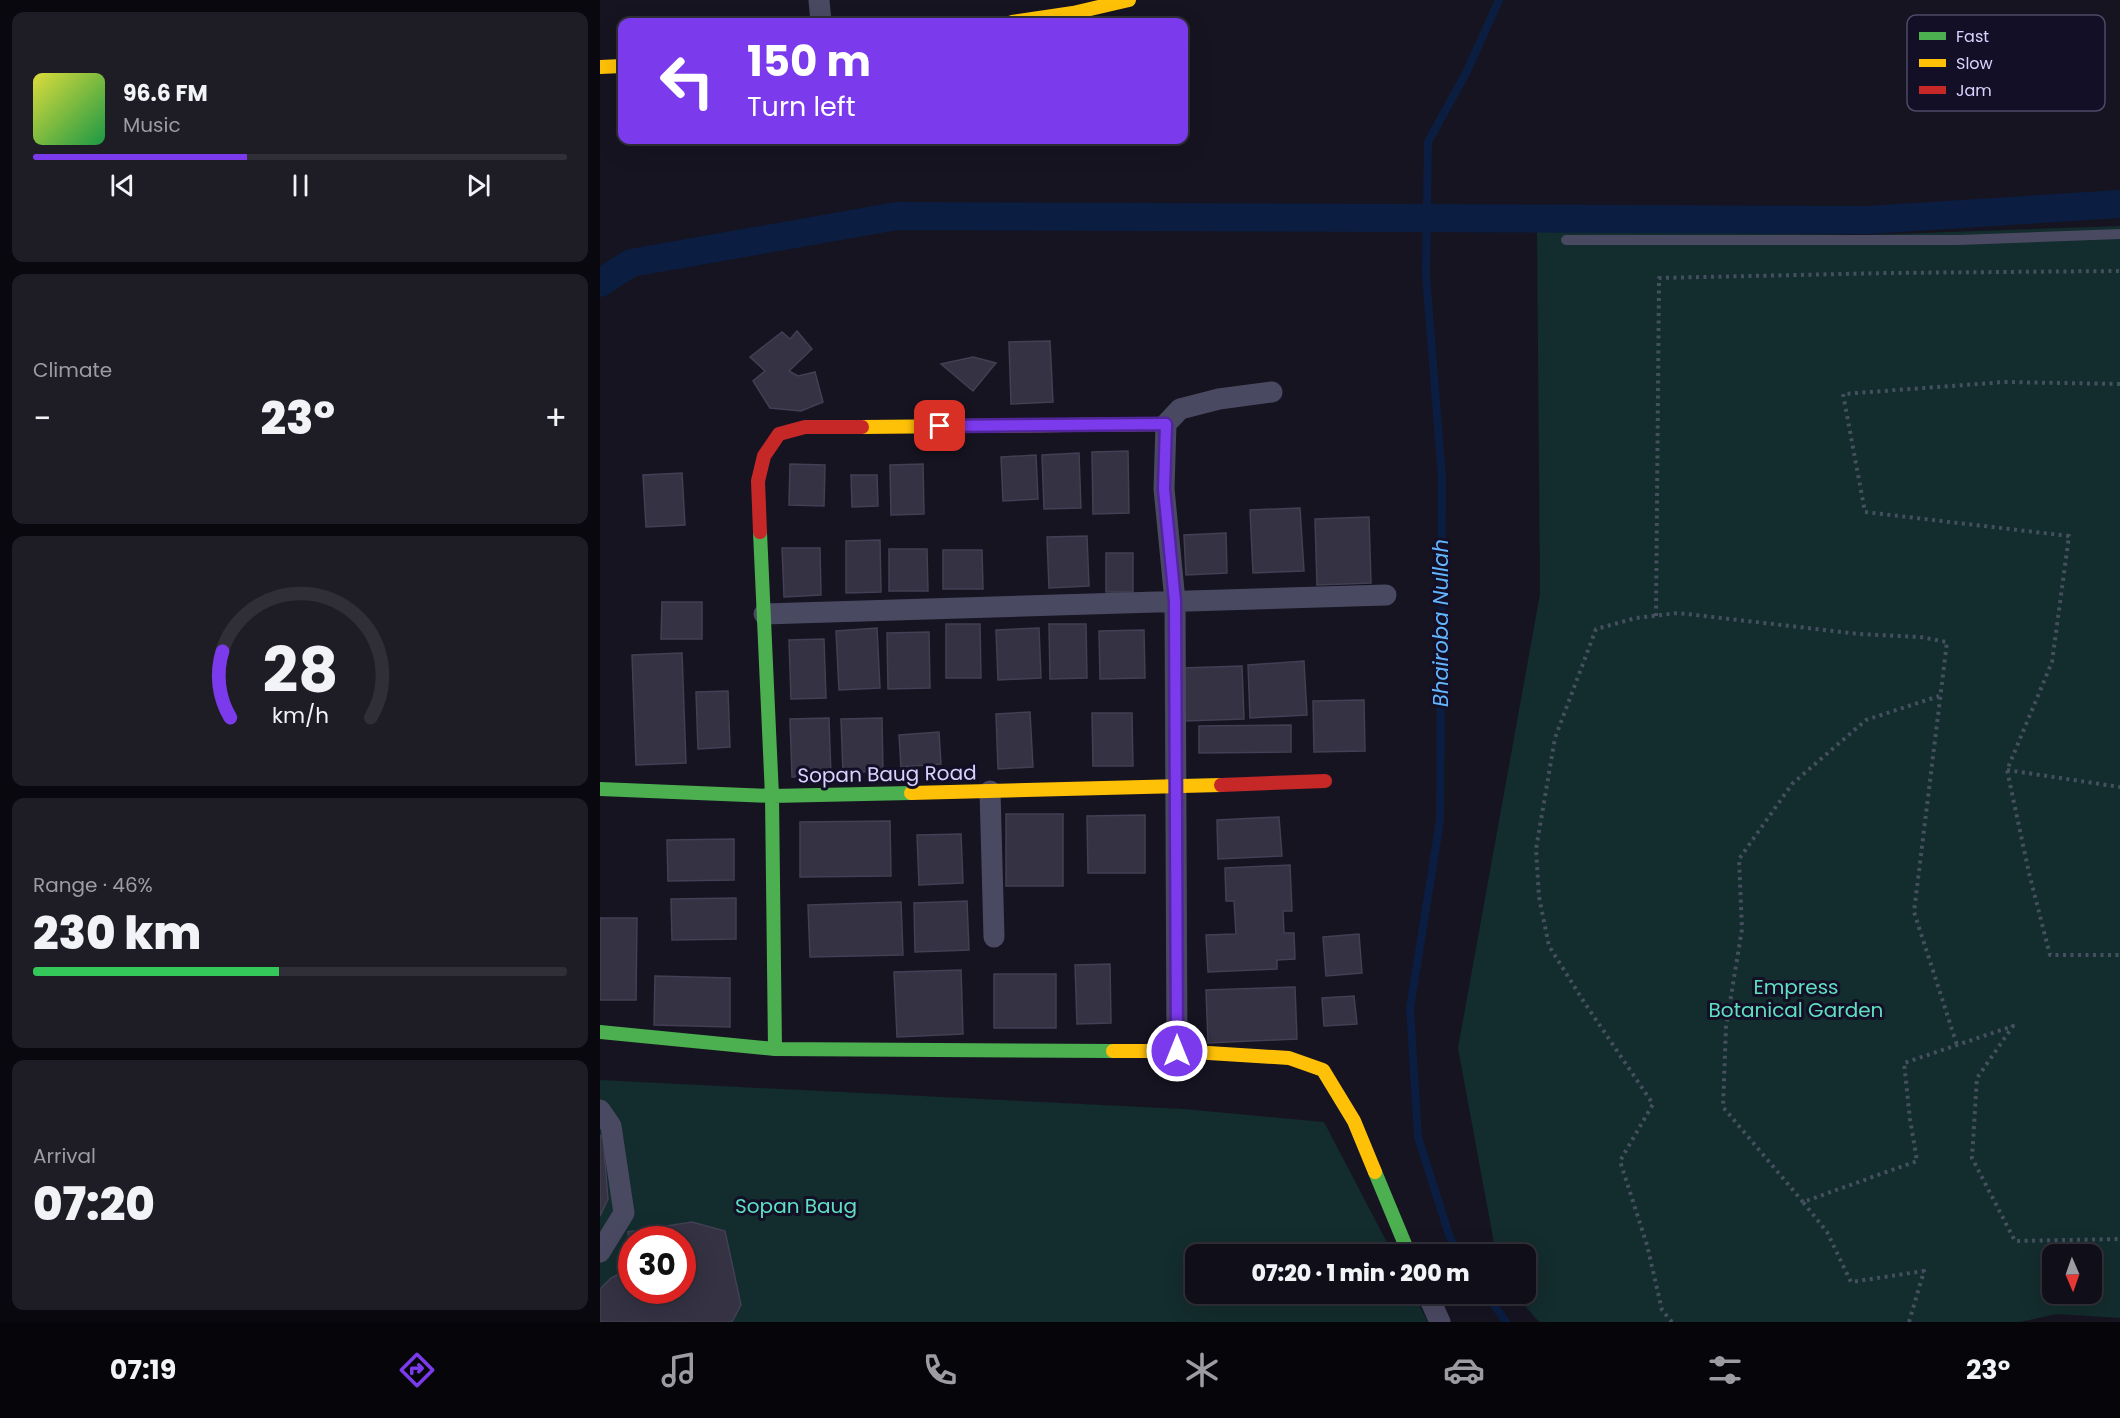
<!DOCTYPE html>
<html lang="en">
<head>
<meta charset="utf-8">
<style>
  :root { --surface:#100f19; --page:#1e1d26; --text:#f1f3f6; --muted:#9c9ca2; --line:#302f38; --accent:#7c3aed }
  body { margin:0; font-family:Poppins,sans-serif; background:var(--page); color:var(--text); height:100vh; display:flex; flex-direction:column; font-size:22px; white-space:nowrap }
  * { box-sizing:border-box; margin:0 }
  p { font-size:20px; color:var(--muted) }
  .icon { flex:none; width:33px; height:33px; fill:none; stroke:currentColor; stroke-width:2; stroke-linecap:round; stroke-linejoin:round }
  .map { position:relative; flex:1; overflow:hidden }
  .sheet { display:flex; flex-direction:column; gap:12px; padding:12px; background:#09080e; width:600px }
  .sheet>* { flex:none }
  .top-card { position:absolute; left:18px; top:18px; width:570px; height:126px; border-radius:12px; box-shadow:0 6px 24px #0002,0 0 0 2px var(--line); background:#7c3aed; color:#fff; overflow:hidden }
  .needle { width:39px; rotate:178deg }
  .controls { position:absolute; left:1442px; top:1244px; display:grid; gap:12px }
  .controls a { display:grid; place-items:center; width:60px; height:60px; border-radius:12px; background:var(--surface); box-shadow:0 6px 24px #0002,0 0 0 2px var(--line); font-size:30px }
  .speed { position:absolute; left:18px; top:1226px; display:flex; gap:12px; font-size:30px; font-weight:700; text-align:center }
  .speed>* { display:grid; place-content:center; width:78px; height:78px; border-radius:50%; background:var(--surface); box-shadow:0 6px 24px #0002,0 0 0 2px var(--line); line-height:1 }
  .speed .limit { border:9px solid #d22; background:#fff; color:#111 }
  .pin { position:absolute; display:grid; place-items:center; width:51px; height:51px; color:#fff; margin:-26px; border-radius:12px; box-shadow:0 3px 9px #0006 }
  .me { position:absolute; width:66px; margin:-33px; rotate:0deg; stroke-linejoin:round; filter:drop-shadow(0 0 4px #0008) }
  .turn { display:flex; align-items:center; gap:21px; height:126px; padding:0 30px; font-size:27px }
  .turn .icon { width:78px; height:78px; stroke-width:2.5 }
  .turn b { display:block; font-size:42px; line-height:51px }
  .big { font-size:45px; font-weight:800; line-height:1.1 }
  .sheet .tile { flex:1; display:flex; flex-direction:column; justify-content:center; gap:9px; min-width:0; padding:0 21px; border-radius:12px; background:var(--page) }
  .sheet .dial { align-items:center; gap:0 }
  .dial svg { height:156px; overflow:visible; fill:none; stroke:var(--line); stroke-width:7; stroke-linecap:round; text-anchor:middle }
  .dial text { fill:var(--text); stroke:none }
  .song { display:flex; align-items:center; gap:18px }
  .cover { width:72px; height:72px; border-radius:9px; background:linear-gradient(135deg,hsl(60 70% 55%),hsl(140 70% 35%)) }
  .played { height:6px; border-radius:3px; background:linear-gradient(90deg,var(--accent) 40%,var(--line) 40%) }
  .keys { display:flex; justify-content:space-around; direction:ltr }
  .heat { display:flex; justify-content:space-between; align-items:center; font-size:33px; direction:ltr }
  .charge { height:9px; border-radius:4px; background:linear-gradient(90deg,#34c759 46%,var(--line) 0) }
  .trip { position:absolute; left:585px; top:1244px; width:351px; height:60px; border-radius:12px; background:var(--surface); box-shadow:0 6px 24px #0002,0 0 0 2px var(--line); font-weight:800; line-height:60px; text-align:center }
  .tab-bar { display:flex; height:96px; justify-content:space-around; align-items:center; background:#06060a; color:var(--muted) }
  .tab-bar .icon { width:42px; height:42px }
  .tab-bar .current { color:var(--accent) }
  .tab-bar b { font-size:27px; color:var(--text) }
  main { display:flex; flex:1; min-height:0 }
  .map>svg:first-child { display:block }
  .green { fill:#132c2d; fill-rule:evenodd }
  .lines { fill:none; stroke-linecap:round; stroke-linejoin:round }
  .stream { stroke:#0b1e41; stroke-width:8 }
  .canal { stroke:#0b1e41; stroke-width:28 }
  .building { fill:#343243; stroke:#433f54; stroke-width:1.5; fill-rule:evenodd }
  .path { stroke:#44505f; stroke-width:4; stroke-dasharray:3 4.5; stroke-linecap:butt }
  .lane { stroke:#4a4962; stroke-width:10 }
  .street { stroke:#4a4962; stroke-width:21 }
  .fast { stroke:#4caf50; stroke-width:14 }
  .slow { stroke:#ffc107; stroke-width:14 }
  .jam { stroke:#c62828; stroke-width:14 }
  .route-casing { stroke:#51269a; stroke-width:15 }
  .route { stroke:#7c3aed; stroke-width:10 }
  .labels { text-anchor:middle; stroke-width:6; stroke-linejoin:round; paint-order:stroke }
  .street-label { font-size:20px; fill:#d9d4ff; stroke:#130f26 }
  .park-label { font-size:20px; fill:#5fe0c0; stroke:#130f26 }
  .water-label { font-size:21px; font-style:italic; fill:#62b6ff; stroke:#130f26 }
  .key { fill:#130f26; stroke:#4e4a67; stroke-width:1.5 }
  .key-label { font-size:16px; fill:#d9d4ff }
</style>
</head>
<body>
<main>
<section class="sheet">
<div class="tile">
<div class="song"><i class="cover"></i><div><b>96.6 FM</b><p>Music</p></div></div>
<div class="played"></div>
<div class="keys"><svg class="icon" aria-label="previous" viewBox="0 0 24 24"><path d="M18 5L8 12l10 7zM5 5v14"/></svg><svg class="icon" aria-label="pause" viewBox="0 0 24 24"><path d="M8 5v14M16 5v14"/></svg><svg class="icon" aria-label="next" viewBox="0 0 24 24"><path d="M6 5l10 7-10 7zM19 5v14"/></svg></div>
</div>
<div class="tile"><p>Climate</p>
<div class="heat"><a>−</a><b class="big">23°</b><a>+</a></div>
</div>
<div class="tile dial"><svg viewBox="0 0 100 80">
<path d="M14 69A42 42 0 1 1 86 69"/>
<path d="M14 69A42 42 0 0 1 10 35" stroke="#7c3aed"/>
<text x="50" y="56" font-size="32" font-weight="700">28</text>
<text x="50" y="72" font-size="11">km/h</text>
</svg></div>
<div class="tile"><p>Range · 46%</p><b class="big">230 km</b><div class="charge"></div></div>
<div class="tile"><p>Arrival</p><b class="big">07:20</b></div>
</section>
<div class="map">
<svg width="1520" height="1322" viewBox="0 0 1520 1322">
  <rect width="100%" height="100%" fill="#161421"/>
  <!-- green -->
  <path class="green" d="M 1520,226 L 1520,1318 L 1457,1314 L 1420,1322 L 939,1322 L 914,1293 L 926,1293 L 926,1254 L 896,1254 L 858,1048 L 940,594 L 937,230 L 1265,235 ZM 1452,1254 L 1491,1254 L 1491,1293 L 1452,1293 Z
    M 0,1080 L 584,1109 L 724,1122 L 793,1254 L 596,1254 L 596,1293 L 813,1293 L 828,1322 L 0,1322 ZM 32,1239 L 82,1239 L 82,1290 L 32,1290 Z"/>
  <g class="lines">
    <!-- stream -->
    <path class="stream" d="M 861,1254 L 850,1238 L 818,1137 L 810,1008 L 840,821 L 842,478 L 826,275 L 828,142 L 867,71 L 899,0
      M 886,1293 L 906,1322"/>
    <!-- canal -->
    <path class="canal" d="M 0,283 L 31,263 L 297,216 L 1268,220 L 1520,204"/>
  </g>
  <!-- building -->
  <path class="building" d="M 197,331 L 212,349 L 189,371 L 198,376 L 215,372 L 223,402 L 201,411 L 170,408 L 153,381 L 165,371 L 150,357 L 182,332 L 190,339 Z
    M 450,341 L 453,402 L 411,404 L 409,342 Z
    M 373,357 L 396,363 L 373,391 L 341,364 Z
    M 528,451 L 529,513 L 493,514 L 492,452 Z
    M 479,453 L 481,508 L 444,509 L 442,455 Z
    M 436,455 L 438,499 L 403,501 L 401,457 Z
    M 190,464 L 225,465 L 224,506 L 189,505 Z
    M 323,464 L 324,514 L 291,515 L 290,465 Z
    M 82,473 L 85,525 L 46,527 L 43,475 Z
    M 251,475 L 277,475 L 278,506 L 252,507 Z
    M 700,508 L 704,571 L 653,573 L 650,510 Z
    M 769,517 L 771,583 L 717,585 L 715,519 Z
    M 626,533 L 627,573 L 586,575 L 584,535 Z
    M 487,536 L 489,586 L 449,588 L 447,537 Z
    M 280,540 L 281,592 L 246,593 L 246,541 Z
    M 182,548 L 220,548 L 221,595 L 184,597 Z
    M 289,549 L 327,549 L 328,591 L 289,591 Z
    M 343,550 L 382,550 L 383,589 L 343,589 Z
    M 506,553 L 533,553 L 533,592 L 506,592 Z
    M 62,602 L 102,602 L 102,639 L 61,639 Z
    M 346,624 L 380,624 L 381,678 L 346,678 Z
    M 449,624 L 486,624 L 487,678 L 450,679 Z
    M 277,628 L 280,688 L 239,690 L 236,631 Z
    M 439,628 L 441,678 L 398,680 L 396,630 Z
    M 544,630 L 545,678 L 500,679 L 499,631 Z
    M 329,632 L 330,688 L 288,689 L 287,633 Z
    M 224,639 L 226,698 L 191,699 L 189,640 Z
    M 82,653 L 86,763 L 36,765 L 32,655 Z
    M 704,661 L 707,715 L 650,718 L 648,665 Z
    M 642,666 L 644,719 L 584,721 L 582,668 Z
    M 128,691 L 130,747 L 98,749 L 96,692 Z
    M 764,700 L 765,751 L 714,752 L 713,701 Z
    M 430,712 L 433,767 L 398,769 L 396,714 Z
    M 492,713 L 532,713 L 533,766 L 493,766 Z
    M 229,718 L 231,776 L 192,777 L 190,719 Z
    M 282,718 L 283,771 L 243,773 L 241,719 Z
    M 691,725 L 691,752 L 599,753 L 599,726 Z
    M 339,732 L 341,764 L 301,767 L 299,735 Z
    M 406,814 L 463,814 L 463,886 L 406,886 Z
    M 545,815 L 545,873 L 488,873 L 487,816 Z
    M 679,817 L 682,856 L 618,859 L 617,820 Z
    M 290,821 L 291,876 L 200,877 L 200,822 Z
    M 361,834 L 363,883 L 319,885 L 317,835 Z
    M 134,839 L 134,880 L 68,881 L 67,840 Z
    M 690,865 L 692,911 L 683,911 L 684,933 L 694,933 L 695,959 L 677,960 L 677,969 L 608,972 L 606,935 L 636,934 L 634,901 L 626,901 L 625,868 Z
    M 136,898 L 136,939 L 72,940 L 71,899 Z
    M 367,901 L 369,950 L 315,952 L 314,903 Z
    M 301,902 L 303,955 L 210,957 L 208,905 Z
    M 0,918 L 37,918 L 36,1000 L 0,1000 Z
    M 759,934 L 762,973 L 726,976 L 723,937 Z
    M 510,964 L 511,1023 L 477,1024 L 475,965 Z
    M 361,970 L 363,1034 L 297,1037 L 294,972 Z
    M 394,974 L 456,974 L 456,1028 L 394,1028 Z
    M 55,976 L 130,978 L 130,1027 L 54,1025 Z
    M 695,987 L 697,1039 L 608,1043 L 606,990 Z
    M 754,996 L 757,1024 L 724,1026 L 722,998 Z
    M 0,1135 L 3,1137 L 8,1199 L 0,1216 Z
    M 92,1222 L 125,1231 L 141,1305 L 132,1322 L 0,1322 L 0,1289 L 11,1278 L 31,1268 L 28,1232 ZM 32,1239 L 82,1239 L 82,1290 L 32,1290 Z"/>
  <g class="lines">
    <!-- path -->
    <path class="path" d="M 1520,384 L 1405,382 L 1243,394 L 1265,512 L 1469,536 L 1452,662 L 1407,770 L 1429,873 L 1450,955 L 1520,955
      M 1056,616 L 1059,278 L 1287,273 L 1520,271
      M 1407,770 L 1520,787
      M 1203,1202 L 1123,1107 L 1126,1027 L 1142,929 L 1139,859 L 1192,784 L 1266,720 L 1339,696
      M 1072,1322 L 1062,1310 L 1047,1245 L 1020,1161 L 1053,1104 L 984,1002 L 949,946 L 939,897 L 936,849 L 955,738 L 996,629 L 1036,618 L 1078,613 L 1259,634 L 1320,637 L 1347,642 L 1314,912 L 1357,1045
      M 1309,1322 L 1324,1271 L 1251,1282 L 1227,1232 L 1203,1202 L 1317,1161 L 1310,1119 L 1304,1063 L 1413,1026 L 1377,1078 L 1372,1158 L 1415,1241 L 1520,1239"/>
    <!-- lane -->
    <path class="lane" d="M 966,240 L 1358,240 L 1520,234"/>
    <!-- street -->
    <path class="street" d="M 219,0 L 221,22
      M 164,614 L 786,595
      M 390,791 L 394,937
      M 577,1051 L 575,601 L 564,489 L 566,424 L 580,409 L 619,399 L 672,392
      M 0,1110 L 11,1126 L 24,1213 L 0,1252
      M 827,1293 L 840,1322"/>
    <!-- fast -->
    <path class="fast" d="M 160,532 L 172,796 L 175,1049
      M 0,789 L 172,796 L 311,793
      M 0,1032 L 175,1049 L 513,1051
      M 775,1172 L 809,1254"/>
    <!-- slow -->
    <path class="slow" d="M 412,22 L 473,13 L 529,0
      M 0,67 L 22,66
      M 262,427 L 566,424
      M 311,793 L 621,785
      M 513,1051 L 577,1051 L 689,1058 L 723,1070 L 754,1121 L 775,1172"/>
    <!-- jam -->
    <path class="jam" d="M 160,532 L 158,481 L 164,456 L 179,434 L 205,427 L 262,427
      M 621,785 L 725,781"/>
  </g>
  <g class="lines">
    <defs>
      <path id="route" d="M 340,426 L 566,424 L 564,489 L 575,601 L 577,1051"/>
    </defs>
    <!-- route casing -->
    <use href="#route" class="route-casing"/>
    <!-- route -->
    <use href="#route" class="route"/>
  </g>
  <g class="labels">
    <!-- street labels -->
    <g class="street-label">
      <text transform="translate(287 774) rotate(-1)" y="7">Sopan Baug Road</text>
    </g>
    <!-- park labels -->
    <g class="park-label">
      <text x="1196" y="994">Empress<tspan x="1196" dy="23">Botanical Garden</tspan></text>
      <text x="196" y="1213">Sopan Baug</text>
    </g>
    <!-- water labels -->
    <g class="water-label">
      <text transform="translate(841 623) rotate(-90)" y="7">Bhairoba Nullah</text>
    </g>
  </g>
  <!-- legend -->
  <rect x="1307" y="15" width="198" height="96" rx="9" class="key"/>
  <rect x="1319" y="32" width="27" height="8" fill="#4caf50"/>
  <rect x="1319" y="59" width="27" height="8" fill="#ffc107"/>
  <rect x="1319" y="86" width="27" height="8" fill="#c62828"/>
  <g class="key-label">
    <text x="1356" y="42">Fast</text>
    <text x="1356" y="69">Slow</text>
    <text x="1356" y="96">Jam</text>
  </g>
</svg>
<div class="controls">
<a><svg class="needle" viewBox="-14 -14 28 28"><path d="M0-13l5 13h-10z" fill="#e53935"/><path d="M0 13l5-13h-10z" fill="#9c9ca2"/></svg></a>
</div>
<div class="speed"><div class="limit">30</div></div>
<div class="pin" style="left:340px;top:426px;background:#d93025"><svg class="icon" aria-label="arrive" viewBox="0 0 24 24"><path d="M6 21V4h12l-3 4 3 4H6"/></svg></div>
<svg class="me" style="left:577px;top:1051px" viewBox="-20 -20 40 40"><circle r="17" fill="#7c3aed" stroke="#fff" stroke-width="3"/><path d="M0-11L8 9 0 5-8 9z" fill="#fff"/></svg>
<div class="trip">07:20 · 1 min · 200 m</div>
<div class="top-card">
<div class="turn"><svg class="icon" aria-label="left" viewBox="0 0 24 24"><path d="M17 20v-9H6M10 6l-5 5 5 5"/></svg><div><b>150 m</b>Turn left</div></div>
</div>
</div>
</main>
<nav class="tab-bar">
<b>07:19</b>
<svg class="icon current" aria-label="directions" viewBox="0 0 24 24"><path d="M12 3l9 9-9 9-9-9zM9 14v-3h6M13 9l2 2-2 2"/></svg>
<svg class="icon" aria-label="music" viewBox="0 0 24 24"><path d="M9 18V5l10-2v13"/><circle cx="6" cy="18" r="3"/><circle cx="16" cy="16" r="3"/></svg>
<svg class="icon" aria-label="phone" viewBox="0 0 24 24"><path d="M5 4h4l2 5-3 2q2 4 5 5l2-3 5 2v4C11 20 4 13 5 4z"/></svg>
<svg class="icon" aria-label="climate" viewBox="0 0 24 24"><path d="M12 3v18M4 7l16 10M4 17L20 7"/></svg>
<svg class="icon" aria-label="car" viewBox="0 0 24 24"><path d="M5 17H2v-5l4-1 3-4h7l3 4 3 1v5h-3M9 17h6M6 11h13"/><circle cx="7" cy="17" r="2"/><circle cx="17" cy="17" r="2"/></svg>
<svg class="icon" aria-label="filters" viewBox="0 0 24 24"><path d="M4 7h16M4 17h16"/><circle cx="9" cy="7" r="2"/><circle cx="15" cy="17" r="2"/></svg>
<b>23°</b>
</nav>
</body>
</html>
